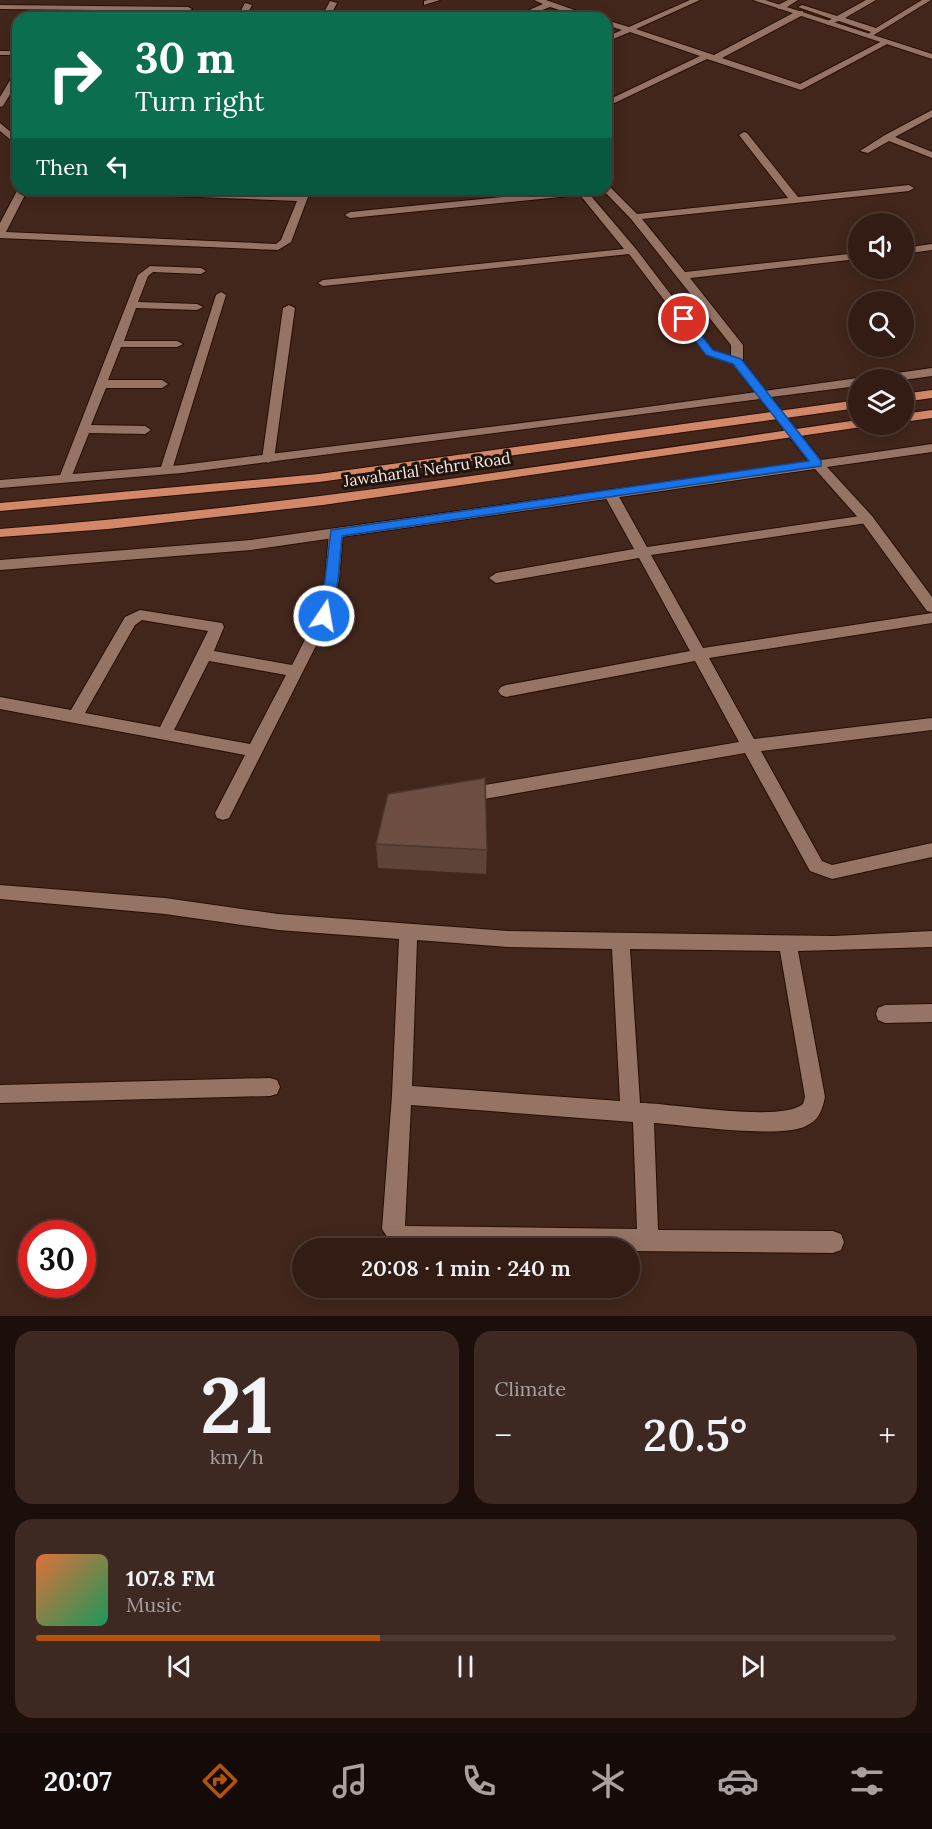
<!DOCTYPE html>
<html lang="en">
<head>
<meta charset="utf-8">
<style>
  :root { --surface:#321c14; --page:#3d2922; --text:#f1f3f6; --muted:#a8a1a0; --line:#4d3a34; --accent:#b45309 }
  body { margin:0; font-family:Lora,serif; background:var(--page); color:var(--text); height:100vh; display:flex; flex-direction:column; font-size:22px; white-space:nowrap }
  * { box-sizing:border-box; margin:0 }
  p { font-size:20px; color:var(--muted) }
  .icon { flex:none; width:33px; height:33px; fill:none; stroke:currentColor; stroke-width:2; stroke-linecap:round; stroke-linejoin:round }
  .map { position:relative; height:1316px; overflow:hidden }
  .sheet { display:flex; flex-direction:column; gap:15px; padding:15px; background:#1c0f0b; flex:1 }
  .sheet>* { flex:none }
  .top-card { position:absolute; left:12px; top:12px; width:600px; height:183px; border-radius:18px; box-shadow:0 3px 15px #0003,0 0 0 2px var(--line); background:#0b6e4f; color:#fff; overflow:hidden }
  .tools { position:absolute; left:848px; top:213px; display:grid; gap:12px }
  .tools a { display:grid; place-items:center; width:66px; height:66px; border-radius:50%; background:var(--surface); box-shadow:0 3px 15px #0003,0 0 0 2px var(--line); font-size:30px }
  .speed { position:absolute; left:18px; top:1220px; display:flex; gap:12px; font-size:30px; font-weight:700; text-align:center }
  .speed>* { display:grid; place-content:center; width:78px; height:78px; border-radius:50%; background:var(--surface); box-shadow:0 3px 15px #0003,0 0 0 2px var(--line); line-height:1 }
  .speed .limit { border:9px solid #d22; background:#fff; color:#111 }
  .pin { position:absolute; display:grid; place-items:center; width:51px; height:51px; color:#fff; margin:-26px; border:3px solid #fff; border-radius:50%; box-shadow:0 2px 6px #0007 }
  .me { position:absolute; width:66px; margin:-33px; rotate:12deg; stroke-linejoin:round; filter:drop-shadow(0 0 4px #0008) }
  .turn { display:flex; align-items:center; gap:21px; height:126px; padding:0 24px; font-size:27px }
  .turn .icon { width:78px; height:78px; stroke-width:2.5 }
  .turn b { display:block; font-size:42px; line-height:51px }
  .then { display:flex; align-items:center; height:57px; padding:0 24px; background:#0003; gap:12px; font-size:22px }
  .big { font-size:45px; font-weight:600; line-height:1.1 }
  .sheet .card { flex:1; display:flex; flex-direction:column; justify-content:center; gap:9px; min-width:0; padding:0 21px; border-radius:18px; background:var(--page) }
  .sheet .dial { align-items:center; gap:0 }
  .dial b { font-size:78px; line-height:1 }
  .song { display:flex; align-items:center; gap:18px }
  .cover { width:72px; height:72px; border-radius:9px; background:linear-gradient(135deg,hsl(20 70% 55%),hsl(150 70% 35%)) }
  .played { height:6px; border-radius:3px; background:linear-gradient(90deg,var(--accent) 40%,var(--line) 40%) }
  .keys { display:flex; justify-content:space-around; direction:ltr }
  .heat { display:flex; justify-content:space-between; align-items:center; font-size:33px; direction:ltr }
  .sheet .tiles { flex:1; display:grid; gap:15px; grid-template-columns:1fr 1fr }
  .card:last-child { grid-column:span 2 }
  .trip { position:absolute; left:292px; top:1238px; width:348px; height:60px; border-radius:30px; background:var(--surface); box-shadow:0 3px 15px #0003,0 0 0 2px var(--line); font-weight:600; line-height:60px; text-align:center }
  .dock { display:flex; height:96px; justify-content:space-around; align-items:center; background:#140b08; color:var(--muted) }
  .dock .icon { width:42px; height:42px }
  .dock .on { color:var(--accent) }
  .dock b { font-size:27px; color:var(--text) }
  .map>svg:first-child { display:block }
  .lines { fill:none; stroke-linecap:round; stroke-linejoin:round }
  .service-casing { stroke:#270e04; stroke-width:2 }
  .minor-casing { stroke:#270e04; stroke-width:2 }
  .tertiary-casing { stroke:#270e04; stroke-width:2 }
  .primary-casing { stroke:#270e04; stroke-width:2 }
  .service { fill:#957466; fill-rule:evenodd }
  .minor { fill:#957466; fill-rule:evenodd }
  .tertiary { fill:#957466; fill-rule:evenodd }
  .primary { fill:#d28868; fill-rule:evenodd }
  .wall { fill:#5e4339 }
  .building { fill:#6d4e42; stroke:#4c372e; stroke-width:1.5 }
  .route { fill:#1a73e8; stroke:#114b97; stroke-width:1.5 }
  .labels { text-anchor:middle; stroke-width:6; stroke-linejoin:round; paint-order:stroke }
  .street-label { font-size:16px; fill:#fdeae2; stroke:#1f130e }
</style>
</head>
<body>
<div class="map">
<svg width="932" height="1316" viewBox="0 0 932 1316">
  <rect width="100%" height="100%" fill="#42261b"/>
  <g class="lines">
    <defs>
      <path id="service" d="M 221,292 L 226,295 L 172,470 L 171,473 L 161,473 L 160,470 L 216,295 Z
        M 289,305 L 295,308 L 274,459 L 268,463 L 262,459 L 283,308 Z"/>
      <path id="minor" d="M 428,0 L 440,0 L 424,5 L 424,1 Z
        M 534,0 L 546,0 L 597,18 L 585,18 L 550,7 L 522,18 L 511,18 L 543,4 Z
        M 690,0 L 700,0 L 636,29 L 714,55 L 797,11 L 803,11 L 803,15 L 722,58 L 800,84 L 884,40 L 891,42 L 801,90 L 707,59 L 606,107 L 606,101 L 700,56 L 630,32 L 606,42 L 606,37 L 622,30 L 606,25 L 606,20 L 629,27 Z
        M 788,0 L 798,0 L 784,9 L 778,9 L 778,5 Z
        M 866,0 L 876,0 L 845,18 L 876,28 L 922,0 L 931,0 L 869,38 L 865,36 L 871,32 L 839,21 L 827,25 L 827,21 L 832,19 L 798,7 L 802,5 L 837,16 Z
        M 330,1 L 337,3 L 329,18 L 321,18 Z
        M 245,3 L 252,5 L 245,18 L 237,18 Z
        M 0,5 L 188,7 L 192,9 L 188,11 L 0,9 Z
        M 0,51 L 18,51 L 18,55 L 0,55 Z
        M 18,71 L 18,81 L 3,106 L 0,107 L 0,97 L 15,72 Z
        M 932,110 L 932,117 L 895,137 L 932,152 L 932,158 L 889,141 L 868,153 L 860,151 L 885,135 Z
        M 0,123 L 18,138 L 18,146 L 0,131 Z
        M 744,132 L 747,133 L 798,197 L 909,185 L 914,188 L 909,191 L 642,219 L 685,272 L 858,253 L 858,259 L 690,278 L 743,345 L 743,361 L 769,395 L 767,398 L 759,398 L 733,363 L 706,355 L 629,254 L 323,286 L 318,283 L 323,280 L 624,249 L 580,195 L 350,218 L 345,215 L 350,212 L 585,189 L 636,249 L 714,351 L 731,356 L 731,345 L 631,219 L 602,189 L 606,189 L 606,185 L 609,186 L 637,214 L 788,198 L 739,135 Z
        M 18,189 L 28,189 L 6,232 L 276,244 L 281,240 L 297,201 L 73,192 L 68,189 L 148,189 L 299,195 L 301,189 L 311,189 L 291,242 L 278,250 L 0,238 L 0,223 Z
        M 932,244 L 932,250 L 903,254 L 903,248 Z
        M 150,266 L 201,268 L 206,271 L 201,274 L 153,272 L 148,276 L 138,302 L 197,304 L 203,307 L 197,310 L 136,308 L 124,341 L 177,341 L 183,344 L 177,347 L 121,347 L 108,380 L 162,380 L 168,384 L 162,388 L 106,388 L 91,425 L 145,426 L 151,430 L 145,434 L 89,433 L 71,478 L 65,482 L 60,481 L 59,478 L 138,275 Z
        M 610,489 L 617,493 L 647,547 L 867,515 L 872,516 L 874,519 L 867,523 L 651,555 L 703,648 L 932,613 L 932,623 L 709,658 L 754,739 L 932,718 L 932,730 L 761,751 L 822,861 L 832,865 L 932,843 L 932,857 L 832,879 L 810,871 L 745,753 L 467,802 L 461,800 L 459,795 L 461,790 L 467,788 L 739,742 L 695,661 L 506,697 L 501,695 L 498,691 L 501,687 L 506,685 L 690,651 L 639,558 L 496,583 L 489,578 L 496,573 L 634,549 L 603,493 Z
        M 336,529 L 343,533 L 339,580 L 331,616 L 229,818 L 223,820 L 217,818 L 215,813 L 245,755 L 0,709 L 0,697 L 71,710 L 125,617 L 140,610 L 222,623 L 224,627 L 214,651 L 292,665 L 317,616 L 325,580 L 329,533 ZM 142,620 L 208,631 L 160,727 L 85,713 L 135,625 ZM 209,661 L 286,675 L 250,744 L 174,730 Z
        M 0,885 L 165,898 L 278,914 L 508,931 L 834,936 L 932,931 L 932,947 L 798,951 L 825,1097 C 822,1111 819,1120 806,1126 C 782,1139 684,1125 654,1123 L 658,1230 L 833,1231 L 841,1234 L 844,1242 L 841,1250 L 833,1253 L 630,1251 L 630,1248 L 407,1248 L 391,1243 L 382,1229 L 392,1095 L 399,939 L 278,930 L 165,914 L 0,899 ZM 417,940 L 508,947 L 612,949 L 620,1101 L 412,1086 ZM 630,949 L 780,951 L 805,1097 L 803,1104 C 779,1123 674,1103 640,1103 ZM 411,1105 L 633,1122 L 637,1229 L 405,1226 Z
        M 932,1004 L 932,1022 L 885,1023 L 878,1020 L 876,1014 L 878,1008 L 885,1005 Z
        M 270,1078 L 277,1080 L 280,1087 L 277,1094 L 270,1096 L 0,1103 L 0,1085 Z"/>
      <path id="tertiary" d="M 753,0 L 765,0 L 932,54 L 932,59 Z
        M 932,368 L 932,376 L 903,380 L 870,380 L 876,376 Z
        M 858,378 L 862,380 L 858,380 L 858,386 L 771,397 L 821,460 L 932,444 L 932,452 L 827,467 L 872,516 L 932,597 L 932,612 L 927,611 L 862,522 L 815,469 L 251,550 L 0,570 L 0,560 L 251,540 L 809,462 L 760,399 L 182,473 L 0,488 L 0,480 L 182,465 L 610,412 Z"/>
      <path id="primary" d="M 932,390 L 932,398 L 903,402 L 903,394 Z
        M 858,400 L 858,408 L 319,482 L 0,511 L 0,503 L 319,474 Z
        M 932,410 L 932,418 L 903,422 L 903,414 Z
        M 858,420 L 858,424 L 864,424 L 862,427 L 323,505 L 108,529 L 0,537 L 0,529 C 288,507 572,461 858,420 Z"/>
    </defs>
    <!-- service casing -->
    <use href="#service" class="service-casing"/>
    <!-- minor casing -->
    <use href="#minor" class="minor-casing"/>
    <!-- tertiary casing -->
    <use href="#tertiary" class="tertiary-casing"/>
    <!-- primary casing -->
    <use href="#primary" class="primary-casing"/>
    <!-- service -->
    <use href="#service" class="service"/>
    <!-- minor -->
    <use href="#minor" class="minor"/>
    <!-- tertiary -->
    <use href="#tertiary" class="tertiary"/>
    <!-- primary -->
    <use href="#primary" class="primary"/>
  </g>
  <!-- wall -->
  <path class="wall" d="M 376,844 L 487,850 L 486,874 L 378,868 Z"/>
  <!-- building -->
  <path class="building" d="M 485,778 L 487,850 L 376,844 L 388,794 Z"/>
  <!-- route -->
  <path class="route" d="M 684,316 L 687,317 L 713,350 L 741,359 L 821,461 L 821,466 L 342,536 L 338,580 L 331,616 L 324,620 L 320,619 L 318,616 L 325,580 L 331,530 L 809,461 L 733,364 L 706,355 L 679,319 Z"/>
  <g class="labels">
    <!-- street labels -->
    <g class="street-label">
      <text transform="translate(427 469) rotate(-8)" y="6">Jawaharlal Nehru Road</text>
    </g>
  </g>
</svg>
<div class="tools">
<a><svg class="icon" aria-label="sound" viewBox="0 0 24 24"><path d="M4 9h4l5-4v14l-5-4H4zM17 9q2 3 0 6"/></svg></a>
<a><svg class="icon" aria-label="search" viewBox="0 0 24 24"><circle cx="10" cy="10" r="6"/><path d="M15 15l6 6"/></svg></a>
<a><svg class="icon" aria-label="layers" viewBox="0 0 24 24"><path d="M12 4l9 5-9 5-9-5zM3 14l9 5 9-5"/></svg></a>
</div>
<div class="speed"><div class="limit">30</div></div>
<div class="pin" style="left:684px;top:319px;background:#d93025"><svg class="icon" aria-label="arrive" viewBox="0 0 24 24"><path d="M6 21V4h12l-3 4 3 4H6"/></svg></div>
<svg class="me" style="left:324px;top:616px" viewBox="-20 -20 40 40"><circle r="17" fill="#1a73e8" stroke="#fff" stroke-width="3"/><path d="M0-11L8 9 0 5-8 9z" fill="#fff"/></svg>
<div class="trip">20:08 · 1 min · 240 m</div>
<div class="top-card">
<div class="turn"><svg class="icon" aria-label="right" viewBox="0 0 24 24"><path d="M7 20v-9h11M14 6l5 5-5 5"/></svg><div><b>30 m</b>Turn right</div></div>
<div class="then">Then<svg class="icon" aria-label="left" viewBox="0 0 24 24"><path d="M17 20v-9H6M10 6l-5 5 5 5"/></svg></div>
</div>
</div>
<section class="sheet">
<div class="tiles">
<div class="card dial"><b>21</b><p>km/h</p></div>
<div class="card"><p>Climate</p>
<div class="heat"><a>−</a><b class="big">20.5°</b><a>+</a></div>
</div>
<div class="card">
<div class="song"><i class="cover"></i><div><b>107.8 FM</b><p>Music</p></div></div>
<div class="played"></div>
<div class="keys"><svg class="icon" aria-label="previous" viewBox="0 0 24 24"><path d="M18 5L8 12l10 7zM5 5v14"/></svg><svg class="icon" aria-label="pause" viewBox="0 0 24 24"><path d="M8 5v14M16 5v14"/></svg><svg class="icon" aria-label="next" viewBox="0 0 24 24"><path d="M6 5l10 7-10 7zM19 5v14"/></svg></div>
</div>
</div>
</section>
<nav class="dock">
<b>20:07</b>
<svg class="icon on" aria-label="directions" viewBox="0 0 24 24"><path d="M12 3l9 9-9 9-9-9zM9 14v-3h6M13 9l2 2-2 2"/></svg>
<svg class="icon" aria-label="music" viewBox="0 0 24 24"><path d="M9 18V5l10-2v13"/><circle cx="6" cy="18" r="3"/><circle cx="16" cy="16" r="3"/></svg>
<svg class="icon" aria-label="phone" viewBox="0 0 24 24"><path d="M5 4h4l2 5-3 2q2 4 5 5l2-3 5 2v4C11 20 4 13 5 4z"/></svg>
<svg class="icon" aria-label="climate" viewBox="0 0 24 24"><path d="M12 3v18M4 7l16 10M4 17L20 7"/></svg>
<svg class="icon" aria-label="car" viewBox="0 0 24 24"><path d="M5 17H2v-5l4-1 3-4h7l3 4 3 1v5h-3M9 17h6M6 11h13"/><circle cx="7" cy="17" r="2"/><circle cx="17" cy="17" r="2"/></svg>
<svg class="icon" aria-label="filters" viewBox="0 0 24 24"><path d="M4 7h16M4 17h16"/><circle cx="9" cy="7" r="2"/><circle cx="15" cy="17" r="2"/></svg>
</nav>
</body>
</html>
